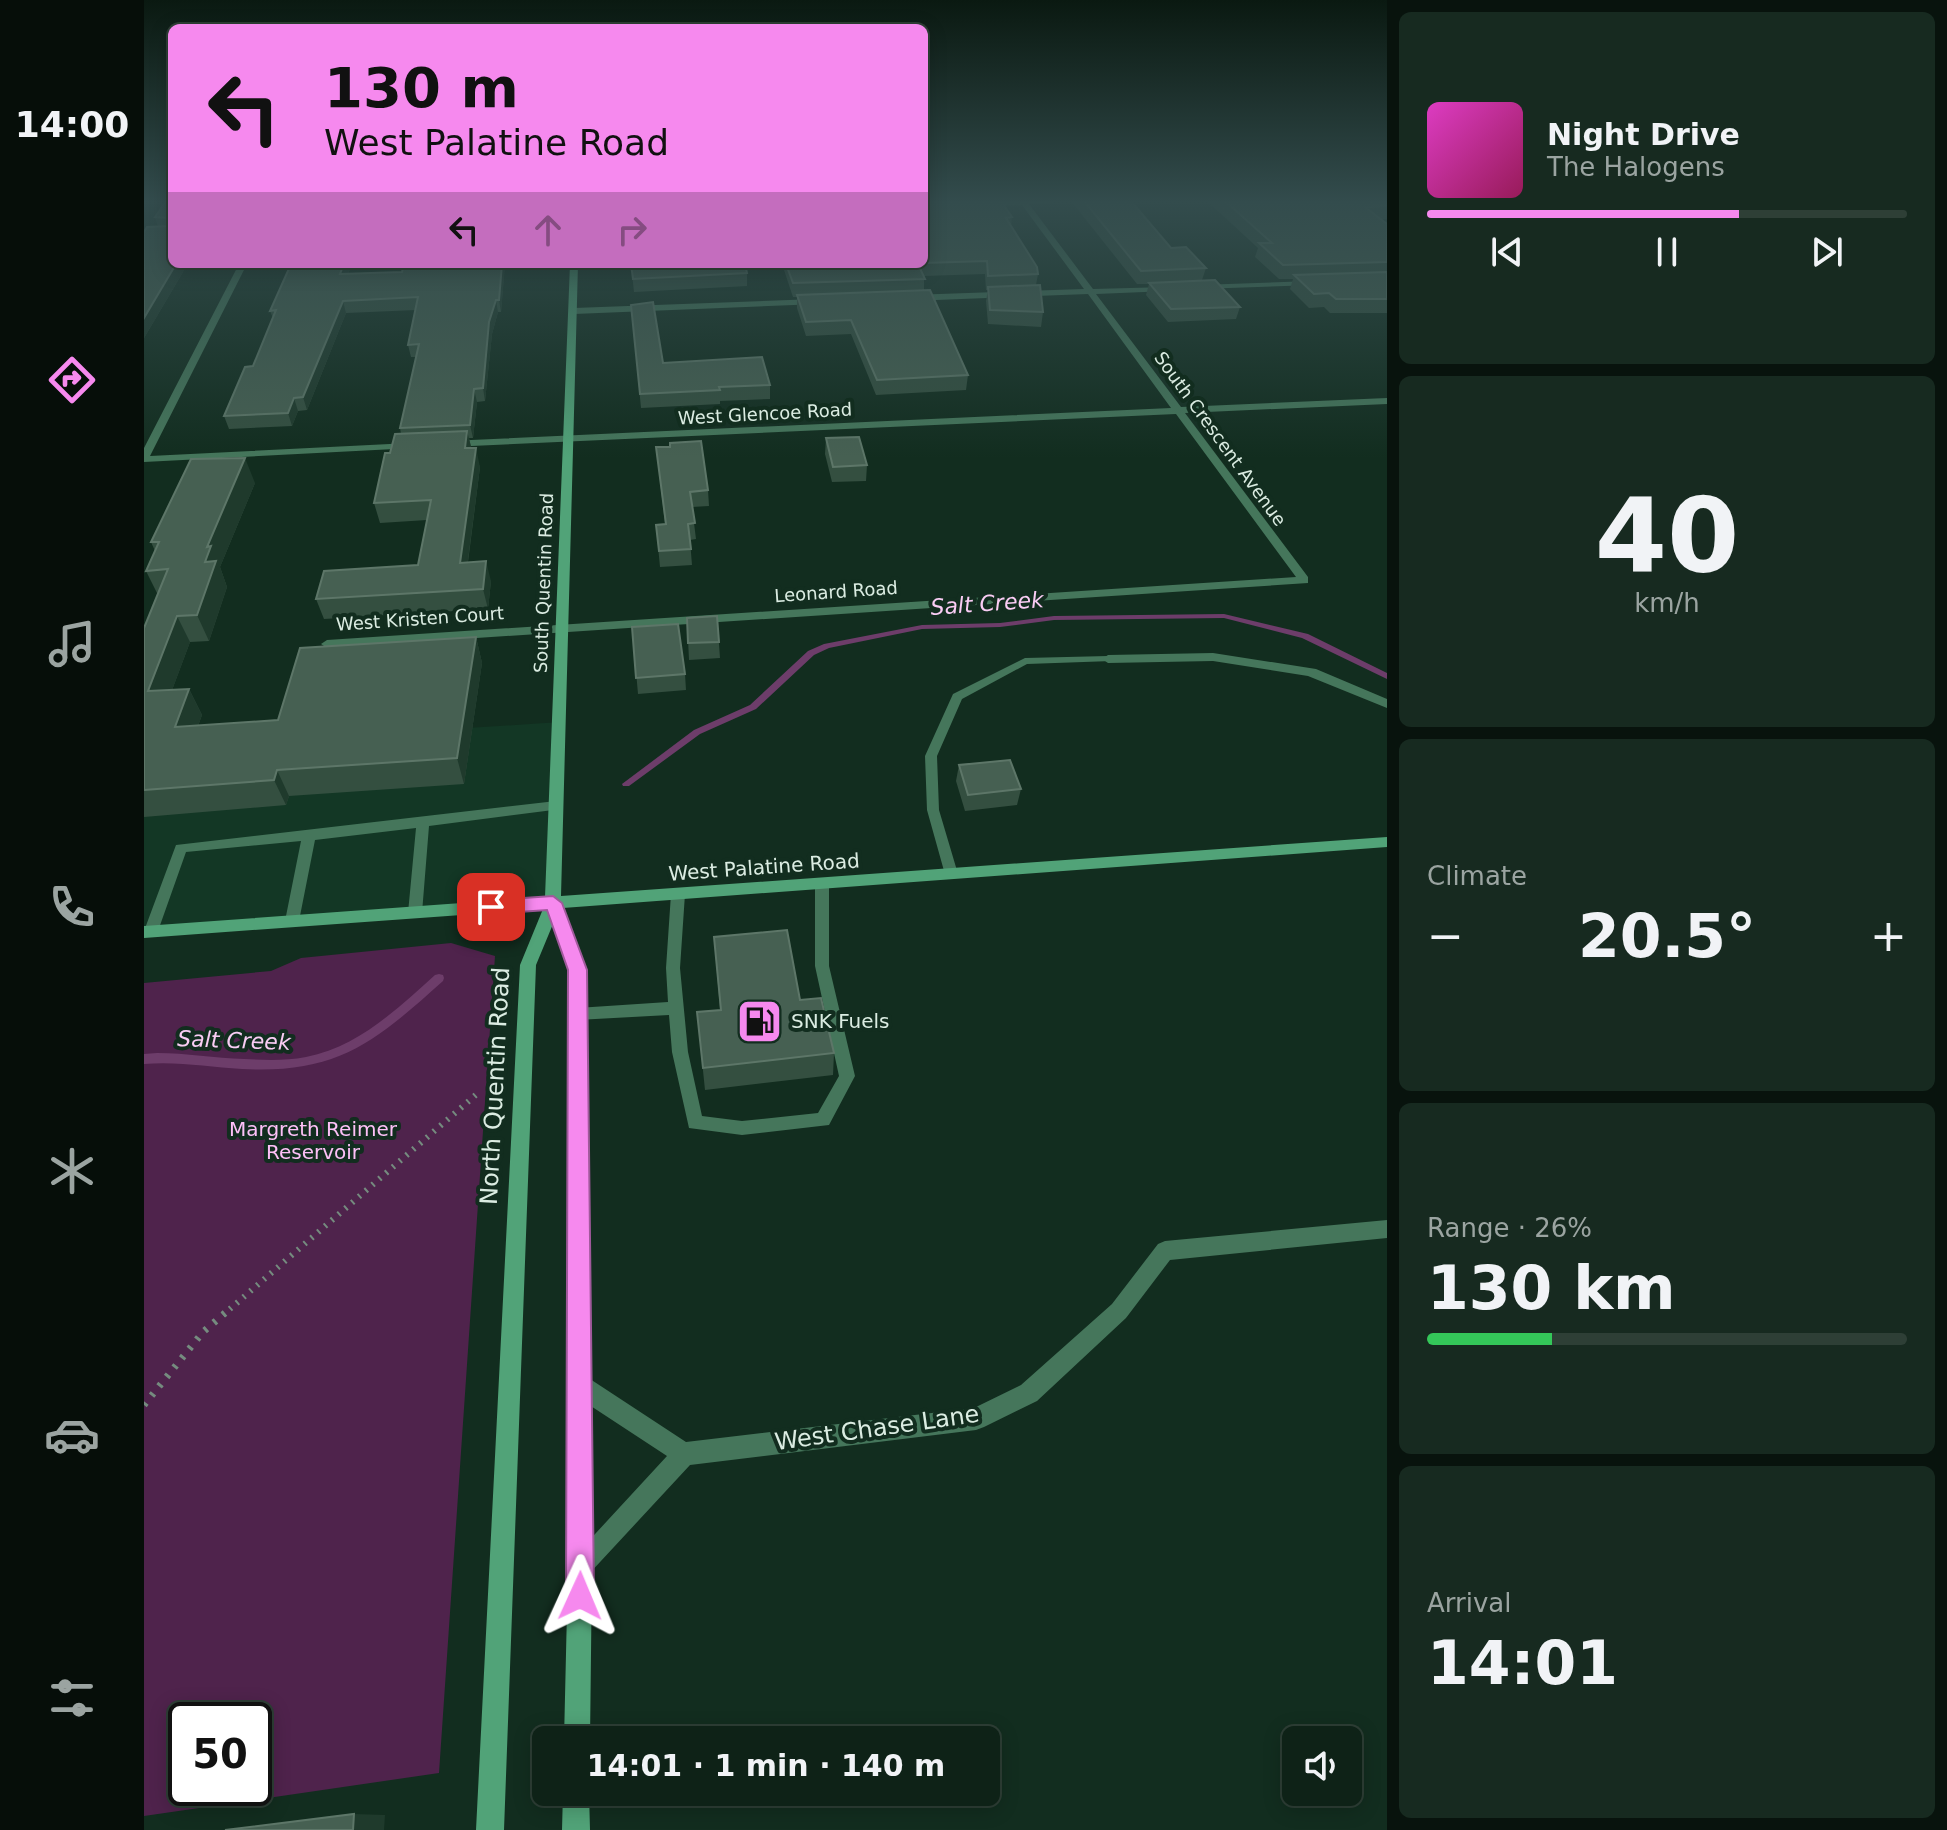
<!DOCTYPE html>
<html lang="en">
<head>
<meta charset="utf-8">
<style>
  :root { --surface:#0e2217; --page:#172a20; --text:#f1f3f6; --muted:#9ba4a1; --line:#2e3f36; --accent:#f689ee }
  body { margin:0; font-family:"DejaVu Sans",sans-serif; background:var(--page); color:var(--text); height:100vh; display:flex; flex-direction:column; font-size:30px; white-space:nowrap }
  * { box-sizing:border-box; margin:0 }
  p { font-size:26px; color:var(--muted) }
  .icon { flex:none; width:44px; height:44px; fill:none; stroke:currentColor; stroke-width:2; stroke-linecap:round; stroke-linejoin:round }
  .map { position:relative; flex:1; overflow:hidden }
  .details { display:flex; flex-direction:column; gap:12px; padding:12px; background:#08130d; width:560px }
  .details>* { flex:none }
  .guide { position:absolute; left:24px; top:24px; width:760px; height:244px; border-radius:12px; box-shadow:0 4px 20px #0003,0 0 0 2px var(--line); background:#f689ee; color:#111; overflow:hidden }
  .buttons { position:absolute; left:1138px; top:1726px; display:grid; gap:16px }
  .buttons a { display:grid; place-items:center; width:80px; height:80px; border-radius:12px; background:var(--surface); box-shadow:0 4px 20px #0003,0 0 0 2px var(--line); font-size:40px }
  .speed { position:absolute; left:24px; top:1702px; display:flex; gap:16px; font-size:40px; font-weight:700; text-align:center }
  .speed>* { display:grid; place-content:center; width:104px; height:104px; border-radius:50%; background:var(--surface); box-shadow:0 4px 20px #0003,0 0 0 2px var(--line); line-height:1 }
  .speed .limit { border:4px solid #111; border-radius:12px; background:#fff; color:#111 }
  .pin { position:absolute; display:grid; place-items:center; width:68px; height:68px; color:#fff; margin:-34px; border-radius:16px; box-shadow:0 4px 12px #0006 }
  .me { position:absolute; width:88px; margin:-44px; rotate:1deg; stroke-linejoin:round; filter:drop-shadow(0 0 6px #0008) }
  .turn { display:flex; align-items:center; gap:28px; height:168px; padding:0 24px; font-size:36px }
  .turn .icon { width:104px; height:104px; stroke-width:2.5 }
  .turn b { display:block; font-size:56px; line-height:68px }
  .lanes { display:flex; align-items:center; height:76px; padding:0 24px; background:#0003; justify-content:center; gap:40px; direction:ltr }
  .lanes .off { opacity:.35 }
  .big { font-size:60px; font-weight:700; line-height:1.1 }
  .details .tile { flex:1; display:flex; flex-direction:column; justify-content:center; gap:12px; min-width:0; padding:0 28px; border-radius:12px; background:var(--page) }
  .details .dial { align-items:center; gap:0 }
  .dial b { font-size:104px; line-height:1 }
  .song { display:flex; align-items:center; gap:24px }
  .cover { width:96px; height:96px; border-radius:12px; background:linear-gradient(135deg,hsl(310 70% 55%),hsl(330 70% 35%)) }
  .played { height:8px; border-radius:4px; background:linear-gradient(90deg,var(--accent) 65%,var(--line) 65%) }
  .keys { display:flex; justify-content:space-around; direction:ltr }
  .heat { display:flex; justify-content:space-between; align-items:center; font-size:44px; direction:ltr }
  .charge { height:12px; border-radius:6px; background:linear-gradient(90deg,#34c759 26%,var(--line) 0) }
  .trip { position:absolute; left:388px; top:1726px; width:468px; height:80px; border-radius:12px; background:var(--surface); box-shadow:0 4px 20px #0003,0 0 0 2px var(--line); font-weight:700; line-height:80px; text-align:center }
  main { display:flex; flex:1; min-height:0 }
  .tabs { display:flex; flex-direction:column; width:144px; justify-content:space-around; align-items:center; background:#060e09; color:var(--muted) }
  .tabs .icon { width:56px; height:56px }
  .tabs .selected { color:var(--accent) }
  .tabs b { font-size:36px; color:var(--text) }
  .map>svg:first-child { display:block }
  .built { fill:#133725 }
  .green { fill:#4f234c; fill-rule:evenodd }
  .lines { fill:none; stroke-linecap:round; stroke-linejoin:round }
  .stream { fill:#6d3d6a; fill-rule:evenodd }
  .path-far1 { stroke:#758b7f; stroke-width:6; stroke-dasharray:2 7; stroke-linecap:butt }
  .path { stroke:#758b7f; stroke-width:7; stroke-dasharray:3 9; stroke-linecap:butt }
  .lane { fill:#45765b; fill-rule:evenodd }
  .street { fill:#45765b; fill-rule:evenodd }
  .secondary { fill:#51a378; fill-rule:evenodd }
  .wall { fill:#344f40 }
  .shaded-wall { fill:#1f3a2c }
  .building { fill:#466052; stroke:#5d7668; stroke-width:2 }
  .route { fill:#f689ee; stroke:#a0599b; stroke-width:2 }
  .labels { text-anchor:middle; stroke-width:8; stroke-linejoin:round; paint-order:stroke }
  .far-street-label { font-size:18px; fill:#dbece2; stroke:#122d1f }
  .street-label { font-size:20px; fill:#dbece2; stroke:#122d1f }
  .poi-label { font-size:20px; fill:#dbece2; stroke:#122d1f; text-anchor:start }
  .park-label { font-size:20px; fill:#fdc0f7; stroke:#122d1f }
  .water-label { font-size:22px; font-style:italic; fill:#facdf5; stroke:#122d1f }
  .near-street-label { font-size:24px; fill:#dbece2; stroke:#122d1f }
</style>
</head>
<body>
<main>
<nav class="tabs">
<b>14:00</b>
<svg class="icon selected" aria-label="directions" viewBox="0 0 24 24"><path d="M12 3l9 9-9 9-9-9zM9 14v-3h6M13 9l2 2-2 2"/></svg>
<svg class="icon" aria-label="music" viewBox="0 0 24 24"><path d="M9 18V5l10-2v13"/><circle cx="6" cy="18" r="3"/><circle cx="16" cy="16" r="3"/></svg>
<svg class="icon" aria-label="phone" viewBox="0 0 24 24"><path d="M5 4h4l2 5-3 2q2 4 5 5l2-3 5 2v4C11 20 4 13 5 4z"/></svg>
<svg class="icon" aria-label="climate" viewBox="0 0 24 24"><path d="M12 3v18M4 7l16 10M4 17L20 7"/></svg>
<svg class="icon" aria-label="car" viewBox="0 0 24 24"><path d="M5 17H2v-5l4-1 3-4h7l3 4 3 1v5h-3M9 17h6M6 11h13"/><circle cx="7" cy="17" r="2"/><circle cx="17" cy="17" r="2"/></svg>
<svg class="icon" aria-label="filters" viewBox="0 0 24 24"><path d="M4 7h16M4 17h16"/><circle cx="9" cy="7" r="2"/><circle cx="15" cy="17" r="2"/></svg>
</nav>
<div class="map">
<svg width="1243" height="1830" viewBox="0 0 1243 1830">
  <rect width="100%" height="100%" fill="#122d1f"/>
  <!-- built -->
  <path class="built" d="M 416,722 L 409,903 L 0,932 L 0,749 Z"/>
  <!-- green -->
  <path class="green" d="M 307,943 L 351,956 L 295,1773 L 0,1816 L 0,983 L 127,971 L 157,958 ZM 42,1720 L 110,1720 L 110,1788 L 42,1788 Z"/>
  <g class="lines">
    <!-- stream -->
    <path class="stream" d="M 1080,614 L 1164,634 L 1243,673 L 1243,679 L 1158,638 L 1080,618 L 910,620 L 856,627 L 778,629 L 685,648 L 670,655 L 612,709 L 556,734 L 485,786 L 479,786 L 478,784 L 550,730 L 606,705 L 664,651 L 680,644 L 778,625 L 856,623 L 910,616 Z
      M 295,974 L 299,975 L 300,978 L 299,981 C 231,1042 194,1074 98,1069 C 65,1067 33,1061 0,1064 L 0,1054 L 13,1053 C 42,1053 71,1058 100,1059 C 120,1060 141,1061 162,1057 C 214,1047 253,1009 291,975 Z"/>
    <!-- path-far1 -->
    <path class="path-far1" d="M 79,1315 L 334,1093"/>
    <!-- path -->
    <path class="path" d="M 0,1405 L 59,1332 L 81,1313"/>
    <!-- lane -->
    <path class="lane" d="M 964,656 L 970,659 L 968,661 L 883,664 L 818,699 L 793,756 L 795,810 L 814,874 L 812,878 L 802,878 L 783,810 L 781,756 L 809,694 L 881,658 Z
      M 412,801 L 418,806 L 417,809 L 285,826 L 278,913 L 276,917 L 266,917 L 264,913 L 272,828 L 171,840 L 155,921 L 153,925 L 143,925 L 141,921 L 157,841 L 42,852 L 14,931 L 12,935 L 2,935 L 0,931 L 32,845 Z
      M 678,878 L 685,883 L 685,966 L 711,1076 L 685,1125 L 598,1135 L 545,1128 L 528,1052 L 525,1015 L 433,1020 L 428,1018 L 425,1014 L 428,1010 L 433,1008 L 524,1002 L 522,968 L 527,894 L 529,890 L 539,890 L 541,894 L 536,968 L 544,1052 L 558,1116 L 598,1121 L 674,1113 L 695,1076 L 671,966 L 671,883 Z"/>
    <!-- street -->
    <path class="street" d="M 923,201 L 885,204 L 949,289 L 1024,287 L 1028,289 L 1024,291 L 952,294 L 1037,407 L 1243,398 L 1243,404 L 1041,413 L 1164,577 L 1164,583 L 183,648 L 177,644 L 183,640 L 1152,577 L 1032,414 L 305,447 L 300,444 L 305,441 L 1027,408 L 944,294 L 767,301 L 763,298 L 767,295 L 940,289 L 878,205 L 838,206 L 834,204 L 852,201 Z
      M 95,264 L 103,264 L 6,456 L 266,443 L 271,446 L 270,448 L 0,462 L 0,448 Z
      M 1168,281 L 1171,285 L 1055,289 L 1051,287 L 1055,285 Z
      M 672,299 L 676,302 L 675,304 L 430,314 L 426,311 L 430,308 Z
      M 1069,653 L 1172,669 L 1243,699 L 1243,708 L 1164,676 L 1069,661 L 964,663 L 958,659 L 964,655 Z
      M 1243,1220 L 1243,1238 L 1026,1260 L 982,1318 L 893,1401 L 840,1427 L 832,1430 L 546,1465 L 444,1575 L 436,1579 L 428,1575 L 424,1567 L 428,1559 L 523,1456 L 427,1393 L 424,1385 L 427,1377 L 435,1374 L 443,1377 L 542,1442 L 830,1408 L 877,1385 L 968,1304 L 1014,1244 L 1021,1241 Z"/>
    <!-- secondary -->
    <path class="secondary" d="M 426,264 L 434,264 L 417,896 L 1243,837 L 1243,847 L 419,908 L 442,970 L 448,1567 L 446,1740 L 420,1740 L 424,1567 L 426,970 L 409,924 L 392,965 L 360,1830 L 332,1830 L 376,965 L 399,909 L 0,938 L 0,926 L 401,897 Z
      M 419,1792 L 445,1792 L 446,1830 L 418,1830 Z"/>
  </g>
  <!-- wall -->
  <path class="wall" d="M 22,201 L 39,272 L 0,338 L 0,232 L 14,227 L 11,217 Z
    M 780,201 L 868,217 L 867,226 L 894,274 L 892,285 L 899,312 L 897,327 L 844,324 L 842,301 L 844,290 L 842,290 L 841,274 L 780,276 L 780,290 L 824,375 L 822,390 L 732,395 L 707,334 L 662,336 L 653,308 L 653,297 L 649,297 L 638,264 L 780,264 Z
    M 927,201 L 987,201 L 1027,248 L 1062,268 L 1058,280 L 1096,307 L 1092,319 L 1024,322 L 1002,295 L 1005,284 L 993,284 Z
    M 1063,201 L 1243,201 L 1243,219 L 1236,219 L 1243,224 L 1243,313 L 1186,313 L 1180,307 L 1165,308 L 1146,289 L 1149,279 L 1135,279 L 1111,257 L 1114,248 Z
    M 147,264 L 208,264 L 204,274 L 258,272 L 260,264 L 361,264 L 357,312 L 354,312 L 348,334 L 341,401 L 333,402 L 329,438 L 325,438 L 327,448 L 336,467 L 324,562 L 347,581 L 344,609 L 180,619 L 172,599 L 274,565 L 283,520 L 236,523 L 230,503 L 246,453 L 257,434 L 256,428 L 272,357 L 267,357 L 264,345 L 272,310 L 202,313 L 163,410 L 154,411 L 148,426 L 85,429 L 80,416 L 109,366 L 129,318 L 126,311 Z
    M 487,264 L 603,273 L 603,286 L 490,292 Z
    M 487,305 L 519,363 L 626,385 L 626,399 L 576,401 L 576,404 L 497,408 Z
    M 682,438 L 723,465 L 722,481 L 688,482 L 681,454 Z
    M 512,447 L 564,490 L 565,506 L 548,507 L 552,539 L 546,540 L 548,565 L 516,567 L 512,525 L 521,524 Z
    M 111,483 L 76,567 L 83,587 L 65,641 L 46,642 L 28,690 L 45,689 L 58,715 L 54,726 L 134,720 L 332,637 L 338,663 L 320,784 L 145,796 L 142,805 L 0,817 L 0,628 L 14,595 L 2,571 L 11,551 L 7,542 Z
    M 573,616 L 576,658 L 545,660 L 543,618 Z
    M 488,627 L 541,674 L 542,690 L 494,694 Z
    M 815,765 L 877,789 L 873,805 L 821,811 L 812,781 Z
    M 570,937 L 656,1000 L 690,1053 L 689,1075 L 561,1090 L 553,1012 L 576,1010 Z"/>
  <!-- shaded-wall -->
  <path class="shaded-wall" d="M 32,264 L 45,264 L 39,272 L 0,338 L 0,318 Z
    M 200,264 L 208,264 L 199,286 L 196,274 Z
    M 358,264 L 361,264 L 357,312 L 355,300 Z
    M 352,300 L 354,312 L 348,334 L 341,401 L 339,388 L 345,322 Z
    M 199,301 L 202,313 L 163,410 L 159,397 Z
    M 330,389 L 333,402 L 329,438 L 326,425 Z
    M 150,398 L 154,411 L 148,426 L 144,413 Z
    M 323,431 L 328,450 L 321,448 Z
    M 332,448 L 336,467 L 321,583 L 316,563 Z
    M 101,458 L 111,483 L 76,567 L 83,587 L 65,641 L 53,615 L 63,547 Z
    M 342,561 L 347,581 L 344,609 L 339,589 Z
    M 33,616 L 46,642 L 18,717 L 4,691 Z
    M 332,637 L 338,663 L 320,784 L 313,758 Z
    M 45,689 L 58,715 L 44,753 L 31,727 Z
    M 133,770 L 145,796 L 142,805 L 130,780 Z
    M 210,1814 L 241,1815 L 240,1830 L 209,1830 Z"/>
  <!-- building -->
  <path class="building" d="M 22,201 L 28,201 L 28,264 L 32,264 L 0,318 L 0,232 L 3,227 L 26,226 L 26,218 L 11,217 Z
    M 780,201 L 857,201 L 868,217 L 862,218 L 893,267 L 894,274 L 844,276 L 843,261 L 780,263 Z
    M 940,201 L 987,201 L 1027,248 L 1042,247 L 1062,268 L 997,271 Z
    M 1081,201 L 1243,201 L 1243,206 L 1221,207 L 1243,224 L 1243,262 L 1139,265 L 1115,243 L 1128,243 Z
    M 147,264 L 200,264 L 196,274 L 258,272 L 260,264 L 358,264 L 355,300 L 352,300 L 345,322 L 339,388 L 330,389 L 326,425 L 256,428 L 275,344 L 264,345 L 274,297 L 199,301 L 159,397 L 150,398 L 144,413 L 80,416 L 101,367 L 109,366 L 132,310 L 126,311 Z
    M 487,264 L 601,264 L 603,273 L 489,279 Z
    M 642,264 L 774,264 L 781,279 L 649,283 Z
    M 1243,272 L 1243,299 L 1192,299 L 1185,293 L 1170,294 L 1150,275 Z
    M 1071,280 L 1096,307 L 1027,309 L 1005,283 Z
    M 896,285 L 899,312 L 846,310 L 844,287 Z
    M 786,290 L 824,375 L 733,380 L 707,320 L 662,322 L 653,295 Z
    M 509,302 L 519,363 L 618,357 L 626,385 L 575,387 L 576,390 L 496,394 L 487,305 Z
    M 323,431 L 321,448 L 332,448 L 316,563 L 342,561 L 339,589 L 172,599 L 180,571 L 274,565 L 287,500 L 230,503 L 241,453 L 246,453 L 251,434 Z
    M 715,437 L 723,465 L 689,467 L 682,438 Z
    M 557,441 L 564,490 L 546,492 L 551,523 L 544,524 L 547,549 L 515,551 L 512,525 L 522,524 L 512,447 L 526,447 L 526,443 Z
    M 101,458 L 63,547 L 67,546 L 61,562 L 72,561 L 53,615 L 33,616 L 4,691 L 45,689 L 31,727 L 134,720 L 156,648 L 332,637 L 313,758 L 133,770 L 130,780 L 0,790 L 0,628 L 24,569 L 2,571 L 15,542 L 7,542 L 47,459 Z
    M 573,616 L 575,642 L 544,643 L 543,618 Z
    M 534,624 L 541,674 L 492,678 L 488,627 Z
    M 866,760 L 877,789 L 824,795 L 815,765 Z
    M 643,930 L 656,1000 L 677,998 L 690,1053 L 559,1068 L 553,1012 L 577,1010 L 570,937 Z
    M 210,1814 L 209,1830 L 81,1830 Z"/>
  <!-- sky -->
  <linearGradient id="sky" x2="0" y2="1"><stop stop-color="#0a1911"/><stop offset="0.44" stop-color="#334c4d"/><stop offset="1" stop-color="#334c4d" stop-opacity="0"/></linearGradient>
  <rect width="1243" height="458" fill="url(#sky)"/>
  <!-- route -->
  <path class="route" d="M 409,896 L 418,903 L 443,970 L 450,1596 L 446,1606 L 436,1610 L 426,1606 L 422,1596 L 424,970 L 403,910 L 347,914 L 338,907 L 347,900 Z"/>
  <!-- icons -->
  <defs>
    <symbol id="fuel-square" viewBox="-11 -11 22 22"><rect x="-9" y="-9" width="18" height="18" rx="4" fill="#f689ee" stroke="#122d1f"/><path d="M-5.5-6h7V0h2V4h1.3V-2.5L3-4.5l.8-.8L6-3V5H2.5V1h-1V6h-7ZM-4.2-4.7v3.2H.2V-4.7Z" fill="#111"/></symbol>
  </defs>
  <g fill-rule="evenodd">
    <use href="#fuel-square" x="590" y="996" width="51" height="51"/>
  </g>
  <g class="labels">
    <!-- far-street labels -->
    <g class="far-street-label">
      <text transform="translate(621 414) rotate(-3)" y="6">West Glencoe Road</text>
      <text transform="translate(1076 439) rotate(54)" y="6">South Crescent Avenue</text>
      <text transform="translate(400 583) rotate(-88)" y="6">South Quentin Road</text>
      <text transform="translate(692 592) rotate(-4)" y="6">Leonard Road</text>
      <text transform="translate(276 619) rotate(-4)" y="6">West Kristen Court</text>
    </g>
    <!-- street labels -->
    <g class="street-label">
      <text transform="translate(620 867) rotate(-4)" y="7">West Palatine Road</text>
    </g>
    <!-- poi labels -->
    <g class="poi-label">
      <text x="647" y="1028">SNK Fuels</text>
    </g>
    <!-- park labels -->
    <g class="park-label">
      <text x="169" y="1136">Margreth Reimer<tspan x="169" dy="23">Reservoir</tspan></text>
    </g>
    <!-- water labels -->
    <g class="water-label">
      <text transform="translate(843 603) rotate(-4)" y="8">Salt Creek</text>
      <text transform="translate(90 1040) rotate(2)" y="8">Salt Creek</text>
    </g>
    <!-- near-street labels -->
    <g class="near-street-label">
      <text transform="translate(351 1086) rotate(-87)" y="8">North Quentin Road</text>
      <text transform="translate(733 1428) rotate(-8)" y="8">West Chase Lane</text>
    </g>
  </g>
</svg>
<div class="buttons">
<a><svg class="icon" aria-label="sound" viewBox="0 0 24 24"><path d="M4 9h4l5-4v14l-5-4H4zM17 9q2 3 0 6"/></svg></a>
</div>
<div class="speed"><div class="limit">50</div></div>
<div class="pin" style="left:347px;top:907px;background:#d93025"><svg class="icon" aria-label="arrive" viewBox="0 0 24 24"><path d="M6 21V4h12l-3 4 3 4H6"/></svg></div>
<svg class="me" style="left:436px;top:1596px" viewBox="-20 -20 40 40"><path d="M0-17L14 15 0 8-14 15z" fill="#f689ee" stroke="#fff" stroke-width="4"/></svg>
<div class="trip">14:01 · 1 min · 140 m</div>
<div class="guide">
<div class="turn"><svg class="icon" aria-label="left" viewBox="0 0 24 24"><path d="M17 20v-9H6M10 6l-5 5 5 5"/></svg><div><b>130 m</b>West Palatine Road</div></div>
<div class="lanes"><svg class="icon" aria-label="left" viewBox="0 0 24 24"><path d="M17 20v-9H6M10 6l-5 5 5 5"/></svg><svg class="icon off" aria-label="ahead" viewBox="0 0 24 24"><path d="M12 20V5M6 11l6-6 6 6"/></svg><svg class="icon off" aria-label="right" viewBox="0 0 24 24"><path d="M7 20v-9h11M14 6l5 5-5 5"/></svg></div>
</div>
</div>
<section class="details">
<div class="tile">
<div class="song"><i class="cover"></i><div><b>Night Drive</b><p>The Halogens</p></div></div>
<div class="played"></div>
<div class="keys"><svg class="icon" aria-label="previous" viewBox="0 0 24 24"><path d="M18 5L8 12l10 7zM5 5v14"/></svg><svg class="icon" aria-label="pause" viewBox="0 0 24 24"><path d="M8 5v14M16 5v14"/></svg><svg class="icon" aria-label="next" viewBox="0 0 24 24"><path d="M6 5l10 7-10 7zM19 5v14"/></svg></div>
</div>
<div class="tile dial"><b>40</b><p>km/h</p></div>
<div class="tile"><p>Climate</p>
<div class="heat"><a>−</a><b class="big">20.5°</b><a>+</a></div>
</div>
<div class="tile"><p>Range · 26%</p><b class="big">130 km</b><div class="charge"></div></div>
<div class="tile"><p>Arrival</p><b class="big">14:01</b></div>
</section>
</main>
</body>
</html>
